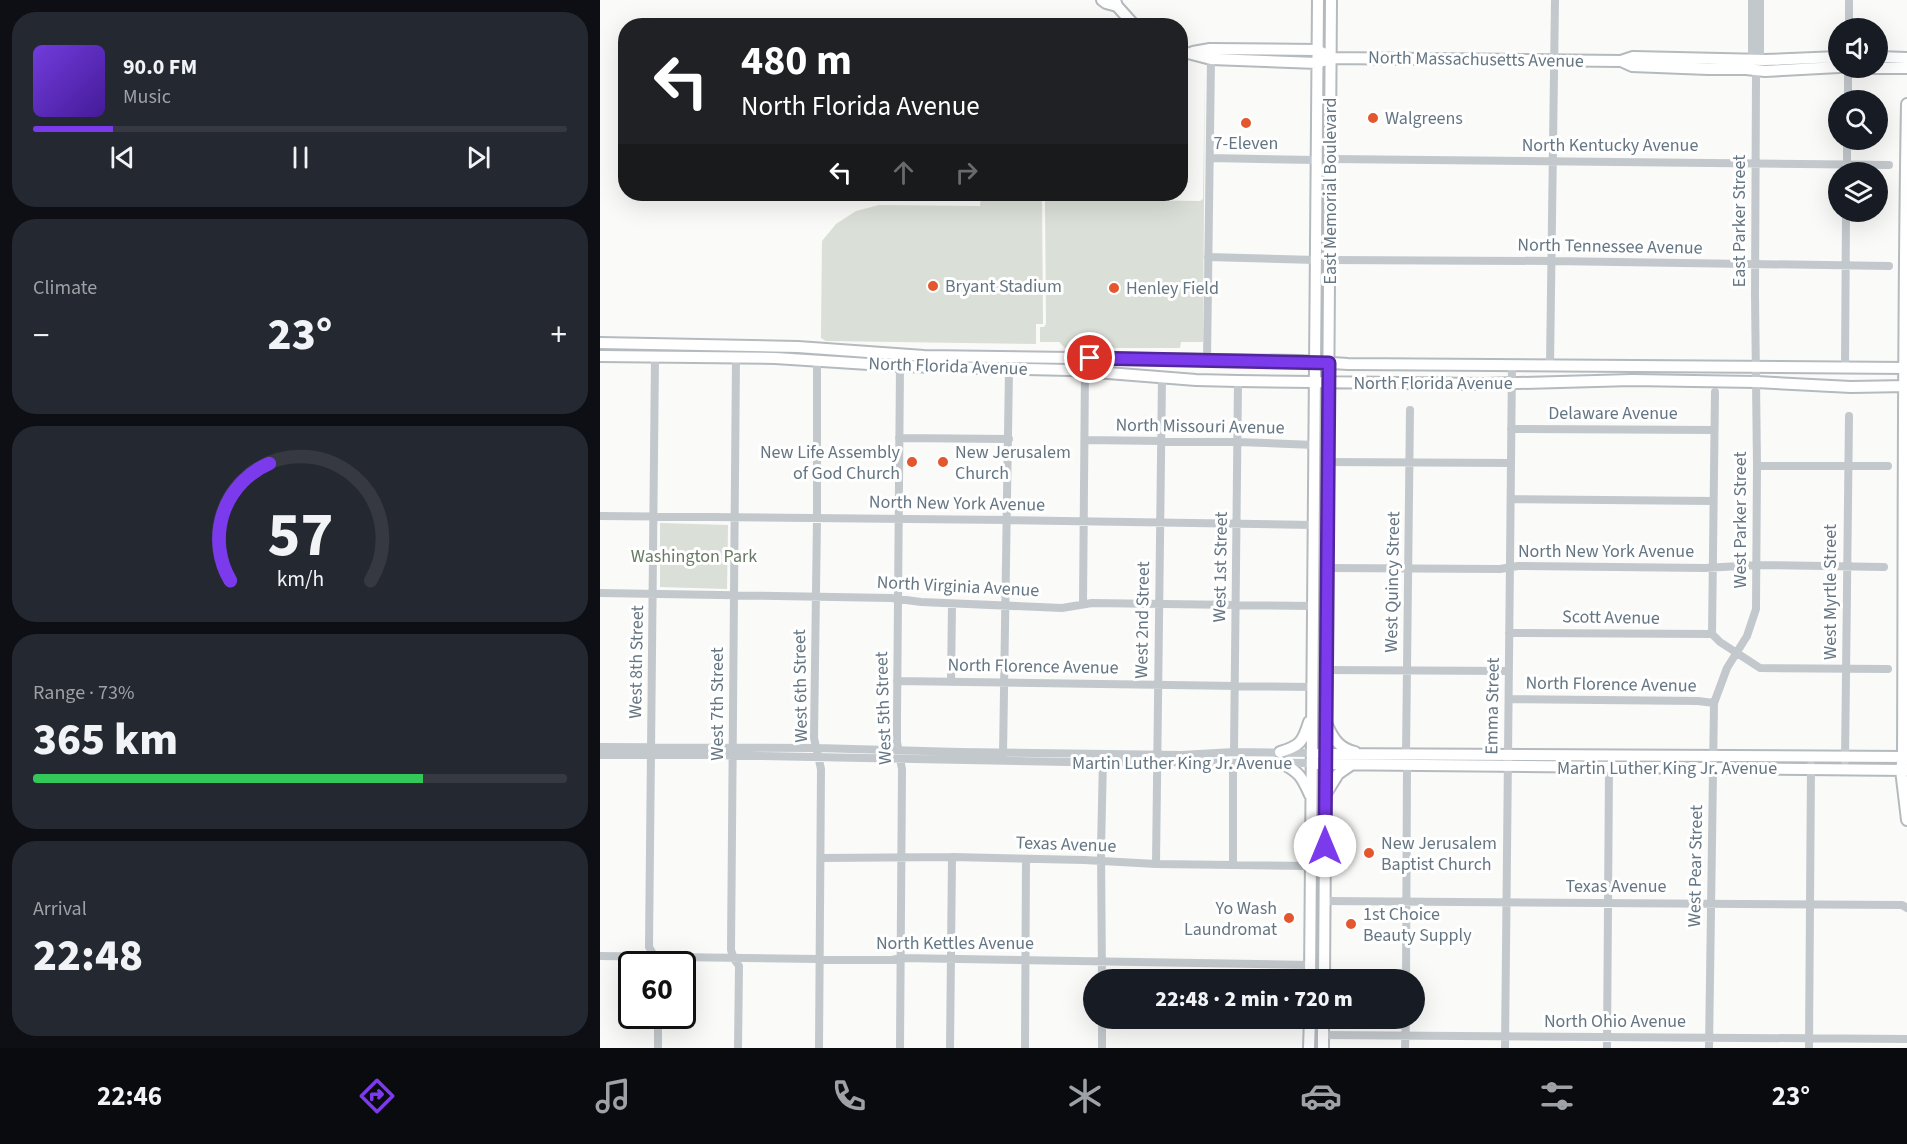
<!DOCTYPE html>
<html lang="en">
<head>
<meta charset="utf-8">
<style>
  :root { --surface:#171b24; --page:#242831; --text:#f1f3f6; --muted:#9ea1a6; --line:#363941; --accent:#7c3aed }
  body { margin:0; font-family:"Source Sans 3",sans-serif; background:var(--page); color:var(--text); height:100vh; display:flex; flex-direction:column; font-size:22px; white-space:nowrap }
  * { box-sizing:border-box; margin:0 }
  p { font-size:20px; color:var(--muted) }
  .icon { flex:none; width:33px; height:33px; fill:none; stroke:currentColor; stroke-width:2; stroke-linecap:round; stroke-linejoin:round }
  .map { position:relative; flex:1; overflow:hidden }
  .panel { display:flex; flex-direction:column; gap:12px; padding:12px; background:#0d0f14; width:600px }
  .panel>* { flex:none }
  .top-card { position:absolute; left:18px; top:18px; width:570px; height:183px; border-radius:24px; box-shadow:0 6px 24px #0002; background:#202124; color:#fff; overflow:hidden }
  .tools { position:absolute; left:1228px; top:18px; display:grid; gap:12px }
  .tools a { display:grid; place-items:center; width:60px; height:60px; border-radius:50%; background:var(--surface); box-shadow:0 6px 24px #0002; font-size:30px }
  .speed { position:absolute; left:18px; top:951px; display:flex; gap:12px; font-size:30px; font-weight:700; text-align:center }
  .speed>* { display:grid; place-content:center; width:78px; height:78px; border-radius:50%; background:var(--surface); box-shadow:0 6px 24px #0002; line-height:1 }
  .speed .limit { border:3px solid #111; border-radius:9px; background:#fff; color:#111 }
  .pin { position:absolute; display:grid; place-items:center; width:51px; height:51px; color:#fff; margin:-26px; border:3px solid #fff; border-radius:50%; box-shadow:0 2px 6px #0007 }
  .me { position:absolute; width:66px; margin:-33px; rotate:0deg; stroke-linejoin:round; filter:drop-shadow(0 0 4px #0008) }
  .turn { display:flex; align-items:center; gap:21px; height:126px; padding:0 24px; font-size:27px }
  .turn .icon { width:78px; height:78px; stroke-width:2.5 }
  .turn b { display:block; font-size:42px; line-height:51px }
  .lanes { display:flex; align-items:center; height:57px; padding:0 24px; background:#0003; justify-content:center; gap:30px; direction:ltr }
  .lanes .off { opacity:.35 }
  .big { font-size:45px; font-weight:800; line-height:1.1 }
  .panel .tile { flex:1; display:flex; flex-direction:column; justify-content:center; gap:9px; min-width:0; padding:0 21px; border-radius:24px; background:var(--page) }
  .panel .dial { align-items:center; gap:0 }
  .dial svg { height:156px; overflow:visible; fill:none; stroke:var(--line); stroke-width:7; stroke-linecap:round; text-anchor:middle }
  .dial text { fill:var(--text); stroke:none }
  .song { display:flex; align-items:center; gap:18px }
  .cover { width:72px; height:72px; border-radius:9px; background:linear-gradient(135deg,hsl(260 70% 55%),hsl(260 70% 35%)) }
  .played { height:6px; border-radius:3px; background:linear-gradient(90deg,var(--accent) 15%,var(--line) 15%) }
  .keys { display:flex; justify-content:space-around; direction:ltr }
  .heat { display:flex; justify-content:space-between; align-items:center; font-size:33px; direction:ltr }
  .charge { height:9px; border-radius:4px; background:linear-gradient(90deg,#34c759 73%,var(--line) 0) }
  .trip { position:absolute; left:483px; top:969px; width:342px; height:60px; border-radius:30px; background:var(--surface); box-shadow:0 6px 24px #0002; font-weight:800; line-height:60px; text-align:center }
  .dock { display:flex; height:96px; justify-content:space-around; align-items:center; background:#090b0e; color:var(--muted) }
  .dock .icon { width:42px; height:42px }
  .dock .on { color:var(--accent) }
  .dock b { font-size:27px; color:var(--text) }
  main { display:flex; flex:1; min-height:0 }
  .map>svg:first-child { display:block }
  .green { fill:#dadfd7 }
  .lines { fill:none; stroke-linecap:round; stroke-linejoin:round }
  .major-casing { stroke:#b5babe; stroke-width:14 }
  .minor { stroke:#c3c8cc; stroke-width:8 }
  .major { stroke:#fff; stroke-width:10 }
  .route-casing { stroke:#51269a; stroke-width:15 }
  .route { stroke:#7c3aed; stroke-width:10 }
  .poi-dot { fill:#e4572e; stroke:#fff; stroke-width:2 }
  .labels { text-anchor:middle; stroke-width:6; stroke-linejoin:round; paint-order:stroke }
  .street-label { font-size:18px; fill:#657683; stroke:#fff }
  .poi-label { font-size:18px; fill:#657683; stroke:#fff; text-anchor:start }
  .park-label { font-size:18px; fill:#687a64; stroke:#fff }
</style>
</head>
<body>
<main>
<section class="panel">
<div class="tile">
<div class="song"><i class="cover"></i><div><b>90.0 FM</b><p>Music</p></div></div>
<div class="played"></div>
<div class="keys"><svg class="icon" aria-label="previous" viewBox="0 0 24 24"><path d="M18 5L8 12l10 7zM5 5v14"/></svg><svg class="icon" aria-label="pause" viewBox="0 0 24 24"><path d="M8 5v14M16 5v14"/></svg><svg class="icon" aria-label="next" viewBox="0 0 24 24"><path d="M6 5l10 7-10 7zM19 5v14"/></svg></div>
</div>
<div class="tile"><p>Climate</p>
<div class="heat"><a>−</a><b class="big">23°</b><a>+</a></div>
</div>
<div class="tile dial"><svg viewBox="0 0 100 80">
<path d="M14 69A42 42 0 1 1 86 69"/>
<path d="M14 69A42 42 0 0 1 34 9" stroke="#7c3aed"/>
<text x="50" y="56" font-size="32" font-weight="700">57</text>
<text x="50" y="72" font-size="11">km/h</text>
</svg></div>
<div class="tile"><p>Range · 73%</p><b class="big">365 km</b><div class="charge"></div></div>
<div class="tile"><p>Arrival</p><b class="big">22:48</b></div>
</section>
<div class="map">
<svg width="1307" height="1048" viewBox="0 0 1307 1048">
  <rect width="100%" height="100%" fill="#fafaf8"/>
  <!-- green -->
  <path class="green" d="M 581,54 L 605,61 L 603,342 L 581,342 L 580,348 L 465,348 L 459,342 L 440,342 L 440,327 L 444,327 L 446,324 L 445,199 L 600,201 L 603,199 L 605,65 L 602,62 L 581,58 Z
    M 381,196 L 442,196 L 443,324 L 436,324 L 436,344 L 226,341 L 221,338 L 222,241 L 236,224 L 256,211 L 279,205 L 380,206 Z
    M 60,523 L 128,525 L 127,589 L 60,587 Z"/>
  <g class="lines">
    <defs>
      <path id="major" d="M 502,0 L 506,3 L 517,6
        M 515,0 L 517,6 L 535,26
        M 580,51 L 611,59 L 717,63 L 732,58 L 1021,61 L 1033,57 L 1165,60 L 1239,57
        M 593,52 L 610,49 L 717,50 L 723,53
        M 1278,57 L 1307,58
        M 1021,61 L 1032,66 L 1108,69 L 1146,69 L 1165,71 L 1239,67
        M 1257,68 L 1307,68
        M 1307,104 C 1303,322 1304,539 1303,757 L 1301,770 L 1307,820
        M 0,343 L 198,347 L 324,356 L 700,361 L 748,364 L 1307,368
        M 0,356 L 175,358 L 300,366 L 470,370 L 596,380 L 638,381 L 884,384 L 1032,380 L 1156,382 L 1251,387 L 1307,386
        M 727,725 C 733,739 740,749 755,752
        M 680,752 C 700,746 703,742 709,722
        M 719,754 L 1307,757
        M 682,763 C 699,772 702,777 710,795
        M 718,764 L 1306,770
        M 725,795 L 738,774 L 751,765
        M 710,980 L 718,0
        M 724,980 L 731,0
        M 709,1048 L 710,1018
        M 723,1048 L 723,1018"/>
    </defs>
    <!-- major casing -->
    <use href="#major" class="major-casing"/>
    <!-- minor -->
    <path class="minor" d="M 1249,28 L 1249,0
      M 1156,60 L 1160,54 L 1160,0
      M 1248,100 L 1248,68
      M 610,158 L 716,160
      M 731,159 L 1289,165
      M 1247,172 L 1247,140
      M 608,257 L 716,260
      M 730,260 L 952,261 L 1289,266
      M 55,357 L 49,947 L 59,964
      M 136,358 L 131,950 L 134,959 L 139,966 L 138,1048
      M 217,360 L 217,518 L 214,738 L 221,769 L 219,1048
      M 607,360 L 611,59
      M 950,365 L 955,0
      M 1245,368 L 1246,212
      M 911,429 L 1114,430
      M 299,438 L 409,439
      M 485,440 L 638,442 L 715,445
      M 728,462 L 911,463
      M 1157,466 L 1288,466
      M 911,499 L 1113,501
      M 0,516 L 407,520 L 713,525
      M 727,568 L 900,569 L 918,566 L 1105,568 L 1157,565 L 1284,567
      M 0,593 L 291,598 L 321,602 L 462,608 L 492,603 L 713,606
      M 483,604 L 485,370
      M 909,633 L 1112,634
      M 1112,634 L 1115,392
      M 1112,634 L 1120,642 L 1160,668 L 1288,669
      M 726,670 L 909,671
      M 297,681 L 712,687
      M 351,682 L 352,604
      M 909,699 L 1098,701 L 1114,703
      M 0,747 L 217,748 L 359,752 L 581,755 L 634,752 L 712,753
      M 634,752 L 638,381
      M 806,754 L 810,410
      M 0,755 L 107,755 L 468,762 L 712,763
      M 403,755 L 409,369
      M 1245,761 L 1249,416
      M 221,858 L 352,857 L 484,860 L 556,864 L 710,866
      M 556,864 L 562,377
      M 633,865 L 633,764
      M 725,901 L 1302,905 L 1307,908
      M 0,956 L 292,960 L 301,958 L 710,965
      M 502,980 L 501,850 L 503,758
      M 806,980 L 807,765
      M 723,1035 L 1307,1039
      M 58,1048 L 58,1016
      M 300,1048 L 302,769 L 297,742 L 297,719 L 300,366
      M 350,1048 L 352,857
      M 425,1048 L 426,859
      M 502,1048 L 502,1018
      M 805,1048 L 806,1018
      M 905,1048 L 912,365
      M 1007,1048 L 1009,767
      M 1109,1048 L 1114,703 L 1127,668 L 1147,636 L 1156,609 L 1157,466 L 1155,295 L 1156,78 L 1156,60 L 1152,54 L 1152,0
      M 1209,1048 L 1211,765"/>
    <!-- major -->
    <use href="#major" class="major"/>
  </g>
  <g class="lines">
    <defs>
      <path id="route" d="M 490,358 L 729,363 L 725,846"/>
    </defs>
    <!-- route casing -->
    <use href="#route" class="route-casing"/>
    <!-- route -->
    <use href="#route" class="route"/>
  </g>
  <!-- markers -->
  <g class="poi-dot">
    <circle cx="773" cy="118" r="6"/>
    <circle cx="646" cy="123" r="6"/>
    <circle cx="333" cy="286" r="6"/>
    <circle cx="514" cy="288" r="6"/>
    <circle cx="312" cy="462" r="6"/>
    <circle cx="343" cy="462" r="6"/>
    <circle cx="769" cy="853" r="6"/>
    <circle cx="689" cy="918" r="6"/>
    <circle cx="751" cy="924" r="6"/>
  </g>
  <g class="labels">
    <!-- street labels -->
    <g class="street-label">
      <text transform="translate(876 59) rotate(1)" y="6">North Massachusetts Avenue</text>
      <text x="1010" y="151">North Kentucky Avenue</text>
      <text transform="translate(730 191) rotate(-90)" y="6">East Memorial Boulevard</text>
      <text transform="translate(1139 221) rotate(-90)" y="6">East Parker Street</text>
      <text transform="translate(1010 246) rotate(1)" y="6">North Tennessee Avenue</text>
      <text transform="translate(348 366) rotate(2)" y="6">North Florida Avenue</text>
      <text x="833" y="389">North Florida Avenue</text>
      <text x="1013" y="419">Delaware Avenue</text>
      <text transform="translate(600 426) rotate(1)" y="6">North Missouri Avenue</text>
      <text transform="translate(357 503) rotate(1)" y="6">North New York Avenue</text>
      <text transform="translate(1140 520) rotate(-90)" y="6">West Parker Street</text>
      <text x="1006" y="557">North New York Avenue</text>
      <text transform="translate(620 567) rotate(-89)" y="6">West 1st Street</text>
      <text transform="translate(792 582) rotate(-89)" y="6">West Quincy Street</text>
      <text transform="translate(358 586) rotate(3)" y="6">North Virginia Avenue</text>
      <text transform="translate(1230 592) rotate(-90)" y="6">West Myrtle Street</text>
      <text transform="translate(1011 617) rotate(1)" y="6">Scott Avenue</text>
      <text transform="translate(542 620) rotate(-89)" y="6">West 2nd Street</text>
      <text transform="translate(36 662) rotate(-89)" y="6">West 8th Street</text>
      <text transform="translate(433 666) rotate(1)" y="6">North Florence Avenue</text>
      <text transform="translate(1011 684) rotate(1)" y="6">North Florence Avenue</text>
      <text transform="translate(200 686) rotate(-91)" y="6">West 6th Street</text>
      <text transform="translate(117 704) rotate(-90)" y="6">West 7th Street</text>
      <text transform="translate(892 706) rotate(-89)" y="6">Emma Street</text>
      <text transform="translate(283 708) rotate(-92)" y="6">West 5th Street</text>
      <text x="582" y="769">Martin Luther King Jr. Avenue</text>
      <text x="1067" y="774">Martin Luther King Jr. Avenue</text>
      <text transform="translate(466 844) rotate(2)" y="6">Texas Avenue</text>
      <text transform="translate(1095 866) rotate(-89)" y="6">West Pear Street</text>
      <text x="1016" y="892">Texas Avenue</text>
      <text x="355" y="949">North Kettles Avenue</text>
      <text x="1015" y="1027">North Ohio Avenue</text>
    </g>
    <!-- poi labels -->
    <g class="poi-label">
      <text x="785" y="124">Walgreens</text>
      <text x="646" y="149" text-anchor="middle">7-Eleven</text>
      <text x="345" y="292">Bryant Stadium</text>
      <text x="526" y="294">Henley Field</text>
      <text x="300" y="458" text-anchor="end">New Life Assembly<tspan x="300" dy="21">of God Church</tspan></text>
      <text x="355" y="458">New Jerusalem<tspan x="355" dy="21">Church</tspan></text>
      <text x="781" y="849">New Jerusalem<tspan x="781" dy="21">Baptist Church</tspan></text>
      <text x="677" y="914" text-anchor="end">Yo Wash<tspan x="677" dy="21">Laundromat</tspan></text>
      <text x="763" y="920">1st Choice<tspan x="763" dy="21">Beauty Supply</tspan></text>
    </g>
    <!-- park labels -->
    <g class="park-label">
      <text x="94" y="562">Washington Park</text>
    </g>
  </g>
</svg>
<div class="tools">
<a><svg class="icon" aria-label="sound" viewBox="0 0 24 24"><path d="M4 9h4l5-4v14l-5-4H4zM17 9q2 3 0 6"/></svg></a>
<a><svg class="icon" aria-label="search" viewBox="0 0 24 24"><circle cx="10" cy="10" r="6"/><path d="M15 15l6 6"/></svg></a>
<a><svg class="icon" aria-label="layers" viewBox="0 0 24 24"><path d="M12 4l9 5-9 5-9-5zM3 14l9 5 9-5"/></svg></a>
</div>
<div class="speed"><div class="limit">60</div></div>
<div class="pin" style="left:490px;top:358px;background:#d93025"><svg class="icon" aria-label="arrive" viewBox="0 0 24 24"><path d="M6 21V4h12l-3 4 3 4H6"/></svg></div>
<svg class="me" style="left:725px;top:846px" viewBox="-20 -20 40 40"><circle r="19" fill="#fff"/><path d="M0-13L10 11 0 6-10 11z" fill="#7c3aed"/></svg>
<div class="trip">22:48 · 2 min · 720 m</div>
<div class="top-card">
<div class="turn"><svg class="icon" aria-label="left" viewBox="0 0 24 24"><path d="M17 20v-9H6M10 6l-5 5 5 5"/></svg><div><b>480 m</b>North Florida Avenue</div></div>
<div class="lanes"><svg class="icon" aria-label="left" viewBox="0 0 24 24"><path d="M17 20v-9H6M10 6l-5 5 5 5"/></svg><svg class="icon off" aria-label="ahead" viewBox="0 0 24 24"><path d="M12 20V5M6 11l6-6 6 6"/></svg><svg class="icon off" aria-label="right" viewBox="0 0 24 24"><path d="M7 20v-9h11M14 6l5 5-5 5"/></svg></div>
</div>
</div>
</main>
<nav class="dock">
<b>22:46</b>
<svg class="icon on" aria-label="directions" viewBox="0 0 24 24"><path d="M12 3l9 9-9 9-9-9zM9 14v-3h6M13 9l2 2-2 2"/></svg>
<svg class="icon" aria-label="music" viewBox="0 0 24 24"><path d="M9 18V5l10-2v13"/><circle cx="6" cy="18" r="3"/><circle cx="16" cy="16" r="3"/></svg>
<svg class="icon" aria-label="phone" viewBox="0 0 24 24"><path d="M5 4h4l2 5-3 2q2 4 5 5l2-3 5 2v4C11 20 4 13 5 4z"/></svg>
<svg class="icon" aria-label="climate" viewBox="0 0 24 24"><path d="M12 3v18M4 7l16 10M4 17L20 7"/></svg>
<svg class="icon" aria-label="car" viewBox="0 0 24 24"><path d="M5 17H2v-5l4-1 3-4h7l3 4 3 1v5h-3M9 17h6M6 11h13"/><circle cx="7" cy="17" r="2"/><circle cx="17" cy="17" r="2"/></svg>
<svg class="icon" aria-label="filters" viewBox="0 0 24 24"><path d="M4 7h16M4 17h16"/><circle cx="9" cy="7" r="2"/><circle cx="15" cy="17" r="2"/></svg>
<b>23°</b>
</nav>
</body>
</html>
